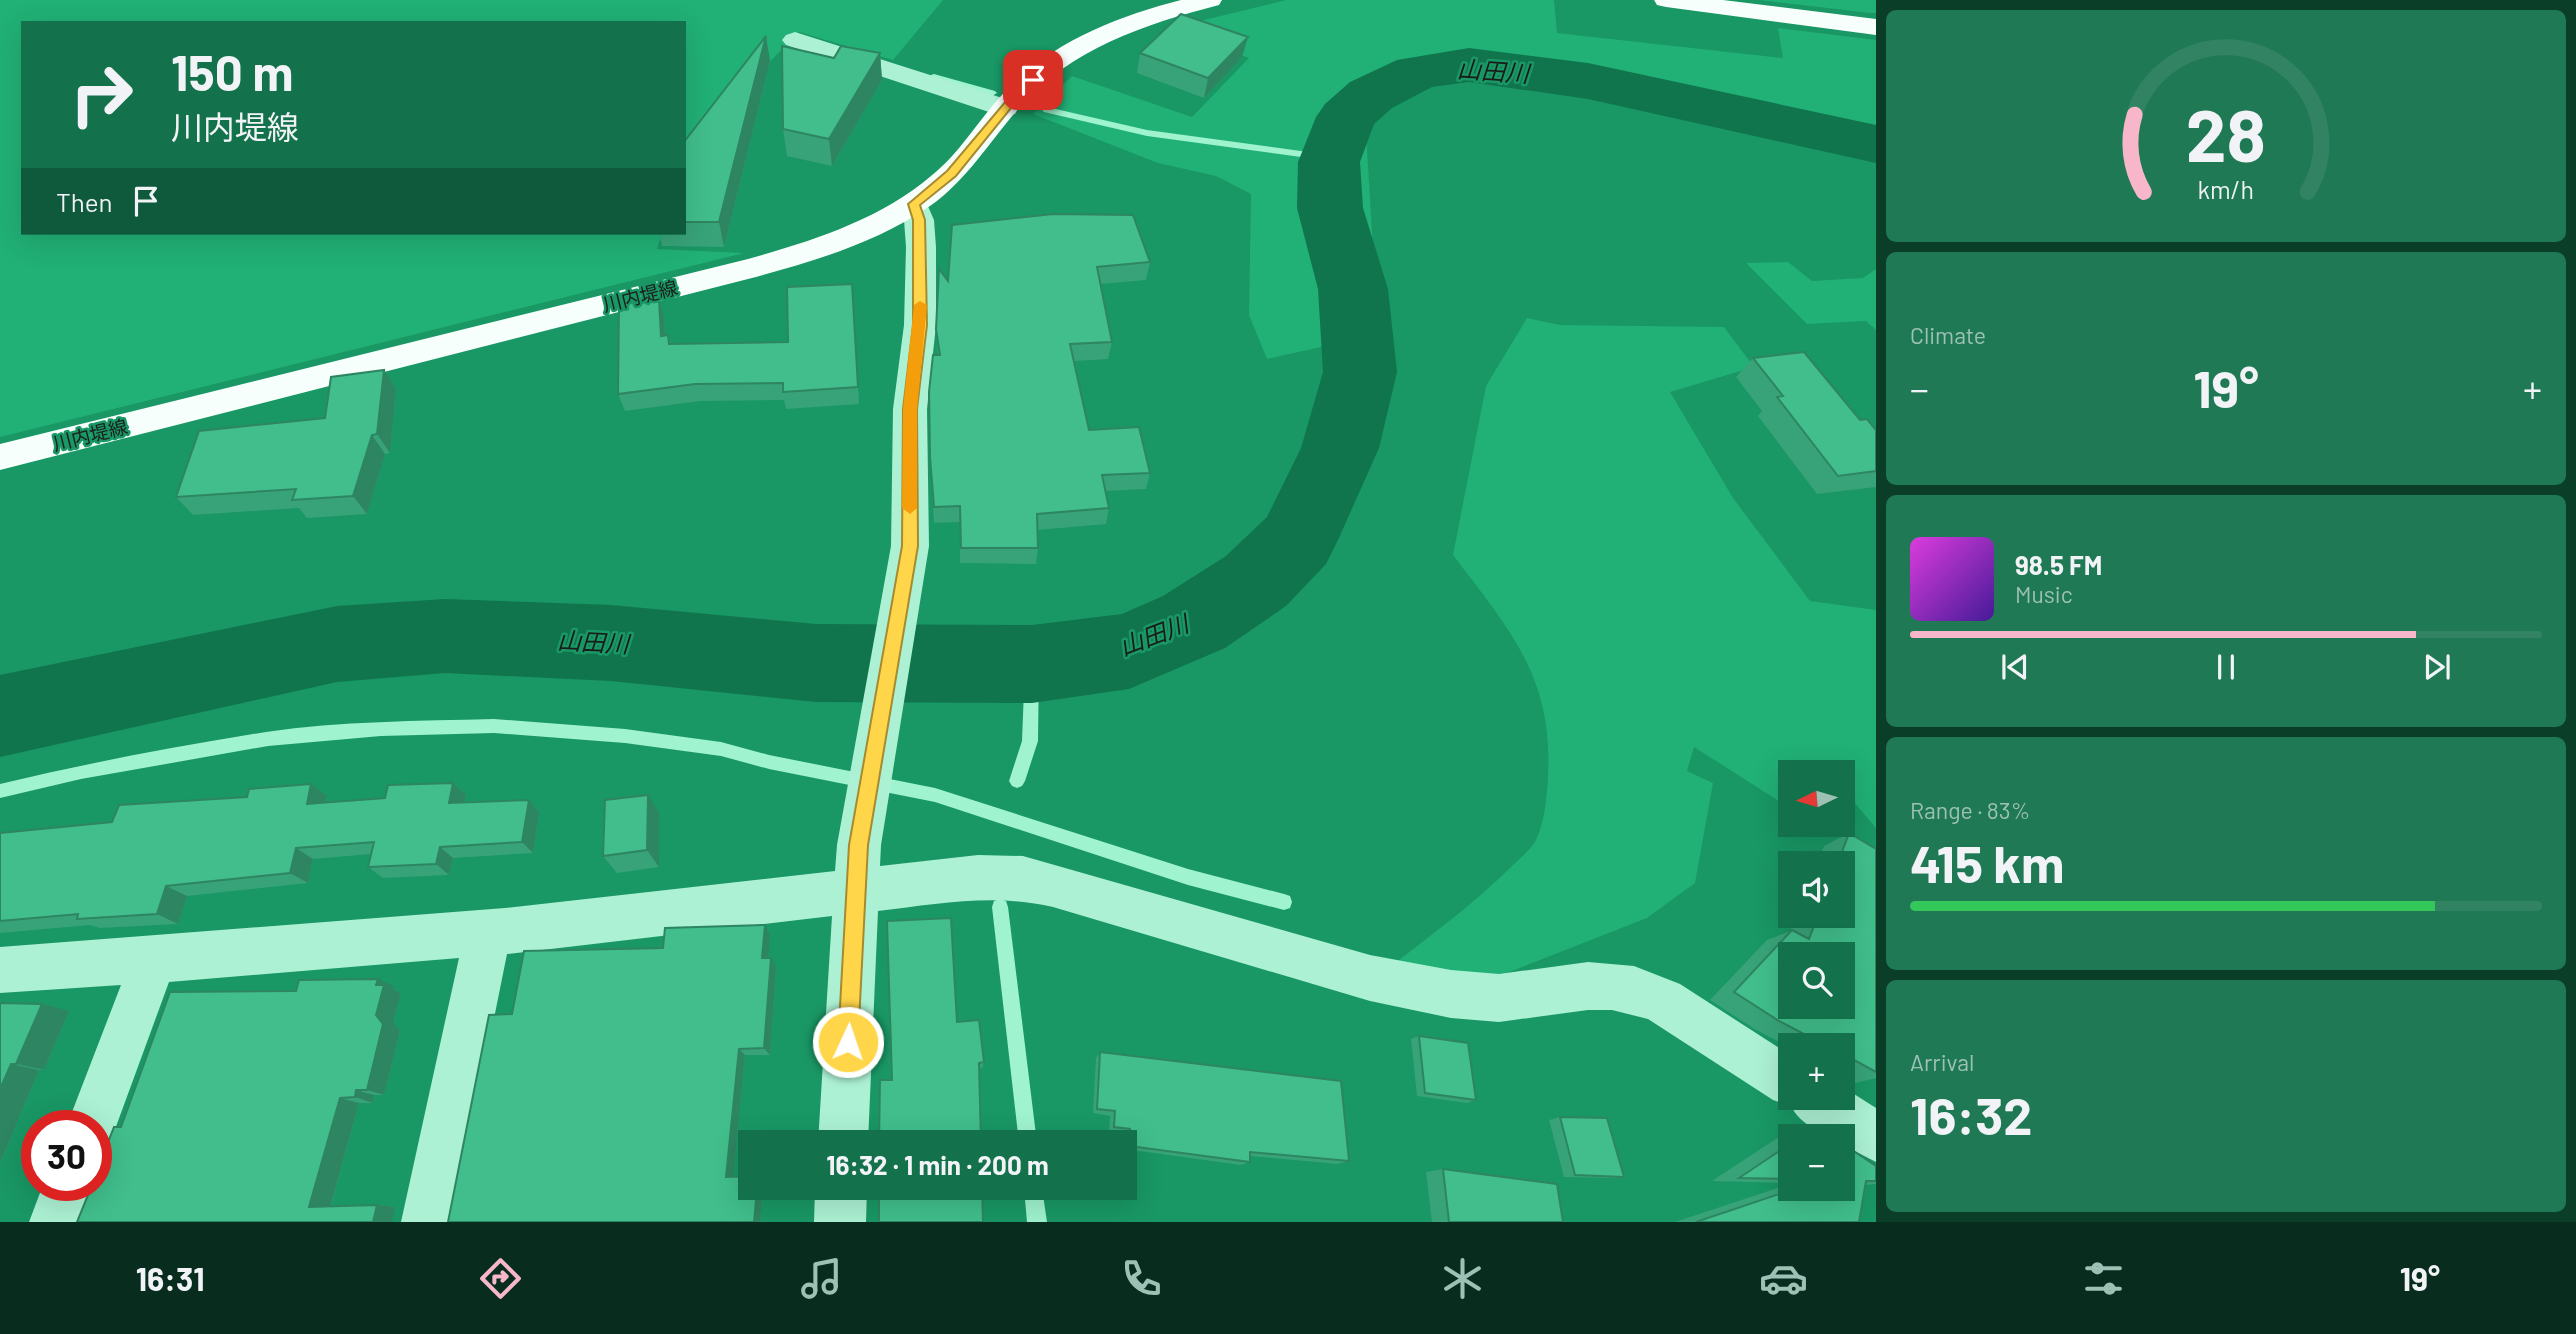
<!DOCTYPE html>
<html lang="en">
<head>
<meta charset="utf-8">
<style>
  :root { --surface:#13714b; --page:#207955; --text:#f1f3f6; --muted:#9dc2b5; --line:#328363; --accent:#f7b6c9 }
  body { margin:0; font-family:Barlow,"Noto Sans JP",sans-serif; background:var(--page); color:var(--text); height:100vh; display:flex; flex-direction:column; font-size:26px; white-space:nowrap }
  * { box-sizing:border-box; margin:0 }
  p { font-size:23px; color:var(--muted) }
  .icon { flex:none; width:38px; height:38px; fill:none; stroke:currentColor; stroke-width:2; stroke-linecap:round; stroke-linejoin:round }
  .map { position:relative; flex:1; overflow:hidden }
  .drawer { display:flex; flex-direction:column; gap:10px; padding:10px; background:#0a3e29; width:700px }
  .drawer>* { flex:none }
  .banner { position:absolute; left:21px; top:21px; width:665px; height:214px; border-radius:0px; box-shadow:0 7px 28px #0002; background:#13714b; color:var(--text); overflow:hidden }
  .needle { width:46px; rotate:265deg }
  .buttons { position:absolute; left:1778px; top:760px; display:grid; gap:14px }
  .buttons a { display:grid; place-items:center; width:77px; height:77px; border-radius:0px; background:var(--surface); box-shadow:0 7px 28px #0002; font-size:35px }
  .speed { position:absolute; left:21px; top:1110px; display:flex; gap:14px; font-size:35px; font-weight:700; text-align:center }
  .speed>* { display:grid; place-content:center; width:91px; height:91px; border-radius:50%; background:var(--surface); box-shadow:0 7px 28px #0002; line-height:1 }
  .speed .limit { border:10px solid #d22; background:#fff; color:#111 }
  .pin { position:absolute; display:grid; place-items:center; width:60px; height:60px; color:#fff; margin:-30px; border-radius:14px; box-shadow:0 4px 10px #0006 }
  .me { position:absolute; width:77px; margin:-38px; rotate:3deg; stroke-linejoin:round; filter:drop-shadow(0 0 5px #0008) }
  .turn { display:flex; align-items:center; gap:24px; height:147px; padding:0 35px; font-size:32px }
  .turn .icon { width:91px; height:91px; stroke-width:2.5 }
  .turn b { display:block; font-size:49px; line-height:60px }
  .then { display:flex; align-items:center; height:66px; padding:0 35px; background:#0003; gap:14px; font-size:26px }
  .big { font-size:52px; font-weight:700; line-height:1.1 }
  .drawer .card { flex:1; display:flex; flex-direction:column; justify-content:center; gap:10px; min-width:0; padding:0 24px; border-radius:10px; background:var(--page) }
  .drawer .dial { align-items:center; gap:0 }
  .dial svg { height:182px; overflow:visible; fill:none; stroke:var(--line); stroke-width:7; stroke-linecap:round; text-anchor:middle }
  .dial text { fill:var(--text); stroke:none }
  .song { display:flex; align-items:center; gap:21px }
  .cover { width:84px; height:84px; border-radius:10px; background:linear-gradient(135deg,hsl(300 70% 55%),hsl(260 70% 35%)) }
  .played { height:7px; border-radius:4px; background:linear-gradient(90deg,var(--accent) 80%,var(--line) 80%) }
  .keys { display:flex; justify-content:space-around; direction:ltr }
  .heat { display:flex; justify-content:space-between; align-items:center; font-size:38px; direction:ltr }
  .charge { height:10px; border-radius:5px; background:linear-gradient(90deg,#34c759 83%,var(--line) 0) }
  .trip { position:absolute; left:738px; top:1130px; width:399px; height:70px; border-radius:0px; background:var(--surface); box-shadow:0 7px 28px #0002; font-weight:700; line-height:70px; text-align:center }
  .tabs { display:flex; height:112px; justify-content:space-around; align-items:center; background:#082d1e; color:var(--muted) }
  .tabs .icon { width:49px; height:49px }
  .tabs .selected { color:var(--accent) }
  .tabs b { font-size:32px; color:var(--text) }
  main { display:flex; flex:1; min-height:0 }
  .map>svg:first-child { display:block }
  .green { fill:#21b075 }
  .lines { fill:none; stroke-linecap:round; stroke-linejoin:round }
  .stream { fill:#9ff3cf; fill-rule:evenodd }
  .river { fill:#10754d; fill-rule:evenodd }
  .minor { fill:#acf1d4; fill-rule:evenodd }
  .major { fill:#f6fffc; fill-rule:evenodd }
  .wall { fill:#38a378 }
  .shaded-wall { fill:#2e8561 }
  .building { fill:#41be8b; stroke:#2e8561; stroke-width:2; fill-rule:evenodd }
  .route { fill:#ffd54a; stroke:#a68a30; stroke-width:2 }
  .slow { fill:#f59e0b }
  .labels { text-anchor:middle; stroke-width:5; stroke-linejoin:round; paint-order:stroke }
  .far-street-label { font-size:19px; fill:#1d1d1d; stroke:#199764 }
  .water-label { font-size:24px; font-style:italic; fill:#191c1b; stroke:#199764 }
</style>
</head>
<body>
<main>
<div class="map">
<svg width="1876" height="1222" viewBox="0 0 1876 1222">
  <rect width="100%" height="100%" fill="#199764"/>
  <!-- green -->
  <path class="green" d="M 0,0 L 943,0 L 893,60 L 799,32 L 742,90 L 684,170 L 684,23 L 23,23 L 23,233 L 662,233 L 657,249 L 744,253 L 0,437 Z
    M 1286,0 L 1554,0 L 1557,33 L 1783,58 L 1778,28 L 1876,40 L 1876,161 L 1529,81 L 1474,76 L 1445,79 L 1382,102 L 1366,133 L 1375,281 L 1340,309 L 1326,346 L 1267,359 L 1249,315 L 1251,194 L 1216,176 L 1158,163 L 1033,114 L 1072,76 L 1192,117 L 1249,58 L 1171,28 Z
    M 1759,0 L 1876,0 L 1876,13 L 1870,13 Z
    M 1788,262 L 1812,281 L 1863,278 L 1876,269 L 1876,330 L 1866,321 L 1807,324 L 1746,263 Z
    M 1527,318 L 1560,325 L 1724,327 L 1754,367 L 1670,392 L 1733,498 L 1810,601 L 1876,610 L 1876,828 L 1843,789 L 1843,772 L 1790,772 L 1790,808 L 1694,747 L 1687,771 L 1713,783 L 1695,883 L 1647,918 L 1494,978 L 1394,964 C 1435,932 1476,902 1513,865 C 1520,858 1530,850 1535,842 C 1545,822 1547,796 1548,774 C 1553,676 1508,628 1453,555 L 1486,386 Z"/>
  <g class="lines">
    <!-- stream -->
    <path class="stream" d="M 934,74 L 995,91 L 997,93 L 992,96 L 931,79 L 931,75 Z
      M 1047,107 L 1147,130 L 1330,155 L 1335,158 L 1330,161 L 1147,136 L 1044,112 L 1042,110 Z
      M 1032,658 L 1037,660 L 1039,664 L 1038,741 L 1025,781 L 1022,786 L 1017,788 L 1012,786 L 1009,781 L 1022,741 L 1025,664 L 1027,660 Z
      M 494,719 L 625,729 L 721,742 L 769,755 L 935,788 L 1188,869 L 1284,894 L 1290,896 L 1292,902 L 1290,908 L 1284,910 L 1188,885 L 935,802 L 769,769 L 721,756 L 625,743 L 494,733 L 381,736 L 268,746 L 81,779 L 0,798 L 0,784 C 88,763 177,746 266,732 C 341,721 418,721 494,719 Z
      M 1000,899 L 1006,901 L 1008,907 L 1037,1143 L 1019,1143 L 992,907 L 994,901 Z
      M 1024,1188 L 1042,1188 L 1047,1222 L 1027,1222 Z"/>
    <!-- river -->
    <path class="river" d="M 1469,48 L 1588,63 L 1876,125 L 1876,163 L 1588,99 L 1469,82 L 1432,87 L 1392,108 L 1374,124 L 1360,162 L 1363,208 L 1388,289 L 1397,372 L 1379,448 L 1338,540 L 1326,564 L 1286,606 L 1225,648 L 1129,689 L 1032,703 L 816,702 L 611,681 L 445,673 L 337,682 L 0,757 L 0,675 L 337,606 L 445,599 L 611,605 L 816,624 L 1032,625 L 1122,614 L 1163,596 L 1226,556 L 1267,517 L 1301,448 L 1323,372 L 1318,289 L 1297,208 L 1298,162 L 1316,117 L 1325,104 L 1350,82 L 1397,60 Z"/>
    <!-- minor -->
    <path class="minor" d="M 795,32 L 1015,102 L 1018,108 L 1015,114 L 1005,116 L 995,114 L 786,45 L 782,40 L 786,35 Z
      M 914,195 L 924,197 L 934,220 L 936,247 L 936,325 L 927,409 L 929,546 L 881,845 L 880,866 L 978,855 L 1023,856 L 1370,955 L 1451,970 L 1499,974 L 1588,962 L 1634,966 L 1680,984 L 1790,1055 L 1790,1097 L 1843,1097 L 1843,1087 L 1876,1108 L 1876,1162 L 1843,1145 L 1843,1136 C 1825,1136 1799,1124 1792,1107 L 1773,1100 L 1648,1019 L 1612,1010 L 1588,1010 L 1499,1022 L 1451,1018 L 1370,1001 L 1053,907 C 994,893 937,904 878,911 L 868,1143 L 818,1143 L 832,916 L 507,954 L 453,1222 L 401,1222 L 459,958 L 169,982 L 110,1143 L 96,1148 L 96,1125 L 67,1125 L 121,985 L 0,993 L 0,947 L 505,908 L 835,871 L 837,845 L 891,546 L 893,409 L 904,325 L 906,247 L 904,220 L 899,204 L 904,197 Z
      M 43,1185 L 95,1185 L 81,1222 L 29,1222 Z
      M 815,1188 L 867,1188 L 866,1222 L 814,1222 Z"/>
    <!-- major -->
    <path class="major" d="M 1181,0 L 1222,0 L 1219,5 C 1145,24 1070,49 1019,108 C 989,142 967,180 930,206 C 875,244 811,262 748,279 L 0,470 L 0,444 L 748,259 C 812,241 879,220 931,176 C 959,154 977,122 1001,96 C 1047,44 1115,17 1181,0 Z
      M 1654,0 L 1723,0 L 1876,19 L 1876,35 L 1666,7 L 1657,5 Z"/>
  </g>
  <!-- wall -->
  <path class="wall" d="M 766,36 L 770,61 L 724,247 L 662,246 L 659,233 L 684,233 L 684,142 Z
    M 880,53 L 882,80 L 832,166 L 787,156 L 783,129 L 834,58 Z
    M 1140,53 L 1242,57 L 1204,98 L 1137,73 Z
    M 1150,262 L 1146,280 L 1100,284 L 1112,342 L 1108,359 L 1074,361 L 1089,430 L 1150,473 L 1146,489 L 1105,491 L 1109,508 L 1106,524 L 1037,530 L 1038,548 L 1036,564 L 960,563 L 960,522 L 934,523 L 931,473 L 929,392 L 938,355 L 936,329 L 948,281 Z
    M 852,284 L 859,404 L 786,409 L 784,400 L 700,401 L 625,411 L 618,394 L 664,317 L 665,336 L 668,335 L 671,344 L 788,342 Z
    M 1753,358 L 1876,430 L 1876,487 L 1817,494 L 1758,416 L 1762,411 L 1736,377 Z
    M 384,370 L 396,389 L 390,453 L 385,454 L 367,514 L 307,518 L 299,508 L 193,515 L 176,497 L 325,418 Z
    M 453,783 L 466,795 L 464,803 L 529,800 L 539,812 L 533,853 L 453,858 L 449,875 L 383,878 L 368,867 L 371,854 L 313,859 L 308,883 L 187,896 L 178,924 L 100,928 L 90,925 L 0,933 L 0,833 L 112,822 L 327,796 L 326,803 L 385,798 Z
    M 659,813 L 659,867 L 617,873 L 603,856 Z
    M 1849,833 L 1876,849 L 1876,1078 L 1855,1083 L 1843,1076 L 1843,1045 L 1790,1045 L 1790,1048 L 1753,1028 L 1710,1000 L 1767,940 L 1790,931 L 1796,915 L 1843,915 L 1843,863 L 1817,863 L 1824,846 Z
    M 765,925 L 770,934 L 768,958 L 776,967 L 770,1055 L 745,1055 L 733,1177 L 751,1188 L 763,1188 L 760,1222 L 448,1222 L 512,1014 L 663,948 Z
    M 395,987 L 394,990 L 401,993 L 393,1022 L 400,1031 L 384,1095 L 374,1095 L 373,1103 L 359,1103 L 331,1206 L 377,1205 L 395,1207 L 77,1222 L 121,1127 L 296,991 Z
    M 0,1003 L 69,1011 L 44,1070 L 39,1070 L 0,1163 Z
    M 957,1022 L 984,1062 L 982,1068 L 892,1080 Z
    M 1419,1036 L 1476,1100 L 1467,1103 L 1417,1096 L 1411,1039 Z
    M 1100,1052 L 1349,1161 L 1338,1164 L 1250,1156 L 1250,1162 L 1241,1165 L 1125,1149 L 1125,1143 L 1124,1143 L 1124,1133 L 1109,1131 L 1110,1116 L 1093,1113 L 1096,1058 Z
    M 1560,1117 L 1624,1177 L 1612,1178 L 1564,1177 L 1549,1120 Z
    M 1817,1127 L 1830,1136 L 1790,1136 L 1790,1183 L 1712,1181 L 1788,1131 Z
    M 1876,1166 L 1876,1184 L 1866,1185 L 1859,1222 L 1675,1222 L 1790,1184 L 1790,1188 L 1843,1188 Z
    M 1443,1169 L 1563,1222 L 1432,1222 L 1426,1172 Z"/>
  <!-- shaded-wall -->
  <path class="shaded-wall" d="M 766,36 L 770,61 L 724,247 L 719,222 Z
    M 1248,37 L 1242,57 L 1204,98 L 1208,78 Z
    M 880,53 L 882,80 L 832,166 L 829,139 Z
    M 659,300 L 664,317 L 666,354 L 661,336 Z
    M 384,370 L 396,389 L 390,453 L 377,434 Z
    M 372,435 L 385,454 L 367,514 L 353,496 Z
    M 453,783 L 466,795 L 462,815 L 449,803 Z
    M 311,784 L 327,796 L 323,816 L 307,804 Z
    M 648,795 L 659,813 L 659,867 L 647,850 Z
    M 529,800 L 539,812 L 533,853 L 522,842 Z
    M 440,847 L 453,858 L 449,875 L 436,864 Z
    M 296,848 L 313,859 L 308,883 L 290,873 Z
    M 166,886 L 187,896 L 178,924 L 157,914 Z
    M 765,925 L 770,934 L 768,967 L 762,958 Z
    M 771,958 L 776,967 L 770,1055 L 764,1048 Z
    M 378,979 L 395,987 L 394,990 L 401,993 L 393,1022 L 400,1031 L 384,1095 L 367,1090 L 376,1015 L 376,985 Z
    M 42,1004 L 69,1011 L 44,1070 L 16,1064 Z
    M 739,1049 L 745,1055 L 733,1180 L 726,1177 Z
    M 11,1064 L 39,1070 L 0,1163 L 0,1089 Z
    M 356,1090 L 374,1095 L 373,1103 L 355,1097 Z
    M 340,1098 L 359,1103 L 330,1208 L 309,1207 Z
    M 757,1188 L 763,1188 L 760,1222 L 754,1222 Z
    M 377,1205 L 395,1207 L 392,1222 L 373,1222 Z"/>
  <!-- building -->
  <path class="building" d="M 1181,14 L 1248,37 L 1208,78 L 1140,53 Z
    M 766,36 L 719,222 L 684,222 L 684,142 Z
    M 782,46 L 834,58 L 841,46 L 880,53 L 829,139 L 783,129 Z
    M 1053,214 L 1133,215 L 1150,262 L 1097,267 L 1112,342 L 1070,344 L 1089,430 L 1139,427 L 1150,473 L 1102,475 L 1109,508 L 1037,514 L 1038,548 L 961,548 L 960,506 L 934,507 L 930,457 L 929,392 L 933,355 L 940,355 L 936,329 L 939,269 L 948,281 L 952,225 Z
    M 852,284 L 858,387 L 783,392 L 783,383 L 695,384 L 618,394 L 619,304 L 659,300 L 661,336 L 668,335 L 669,344 L 788,342 L 787,287 Z
    M 1804,352 L 1860,420 L 1867,419 L 1876,430 L 1876,471 L 1838,476 L 1777,397 L 1783,396 L 1753,358 Z
    M 384,370 L 377,434 L 372,435 L 353,496 L 292,500 L 296,489 L 176,497 L 199,431 L 325,418 L 331,377 Z
    M 453,783 L 449,803 L 529,800 L 522,842 L 440,847 L 436,864 L 368,867 L 374,842 L 296,848 L 290,873 L 166,886 L 157,914 L 77,919 L 78,914 L 0,921 L 0,833 L 112,822 L 119,805 L 247,797 L 249,789 L 311,784 L 307,804 L 385,798 L 388,785 Z
    M 648,795 L 647,850 L 603,856 L 605,800 Z
    M 1849,833 L 1876,849 L 1876,1072 L 1843,1054 L 1843,1045 L 1825,1045 L 1779,1021 L 1734,992 L 1792,930 L 1809,939 L 1818,915 L 1843,915 L 1843,863 L 1838,863 ZM 1790,954 L 1843,954 L 1843,1006 L 1790,1006 Z
    M 951,918 L 957,1022 L 979,1020 L 984,1062 L 979,1063 L 981,1143 L 879,1143 L 880,1080 L 892,1080 L 887,921 Z
    M 765,925 L 762,958 L 771,958 L 764,1048 L 739,1049 L 726,1177 L 751,1176 L 751,1188 L 757,1188 L 754,1222 L 448,1222 L 489,1015 L 512,1014 L 524,951 L 663,948 L 665,928 Z
    M 378,979 L 376,985 L 384,985 L 376,1015 L 383,1024 L 367,1090 L 356,1090 L 355,1097 L 340,1098 L 309,1207 L 377,1205 L 373,1222 L 77,1222 L 92,1185 L 96,1185 L 96,1173 L 114,1127 L 121,1127 L 170,992 L 296,991 L 299,980 Z
    M 0,1003 L 42,1004 L 16,1064 L 11,1064 L 0,1089 Z
    M 1419,1036 L 1468,1043 L 1476,1100 L 1425,1093 Z
    M 1100,1052 L 1341,1081 L 1349,1161 L 1250,1152 L 1250,1162 L 1129,1146 L 1130,1129 L 1114,1127 L 1115,1111 L 1097,1109 Z
    M 1560,1117 L 1607,1118 L 1624,1177 L 1575,1175 Z
    M 1817,1127 L 1830,1136 L 1803,1136 Z
    M 1790,1144 L 1790,1179 L 1739,1178 Z
    M 1843,1144 L 1876,1166 L 1876,1181 L 1866,1181 L 1859,1222 L 1696,1222 L 1797,1188 L 1843,1188 Z
    M 1443,1169 L 1557,1184 L 1563,1222 L 1449,1222 Z
    M 879,1188 L 982,1188 L 983,1222 L 879,1222 Z"/>
  <!-- route -->
  <path class="route" d="M 1029,77 L 1038,80 L 1024,92 L 956,176 L 920,205 L 925,220 L 927,325 L 917,409 L 918,546 L 868,845 L 858,1042 L 855,1049 L 848,1052 L 840,1049 L 838,1042 L 849,845 L 902,546 L 903,409 L 913,325 L 913,220 L 908,204 L 947,171 L 1017,88 Z"/>
  <!-- slow -->
  <path class="slow" d="M 920,301 L 927,305 L 917,409 L 917,508 L 910,514 L 902,508 L 903,409 L 914,305 Z"/>
  <g class="labels">
    <!-- far-street labels -->
    <g class="far-street-label">
      <text transform="translate(640 296) rotate(-14)" y="7">川内堤線</text>
      <text transform="translate(90 435) rotate(-14)" y="7">川内堤線</text>
    </g>
    <!-- water labels -->
    <g class="water-label">
      <text transform="translate(1493 72) rotate(4)" y="8">山田川</text>
      <text transform="translate(1154 636) rotate(-21)" y="8">山田川</text>
      <text transform="translate(593 643) rotate(3)" y="8">山田川</text>
    </g>
  </g>
</svg>
<div class="buttons">
<a><svg class="needle" viewBox="-14 -14 28 28"><path d="M0-13l5 13h-10z" fill="#e53935"/><path d="M0 13l5-13h-10z" fill="#9dc2b5"/></svg></a>
<a><svg class="icon" aria-label="sound" viewBox="0 0 24 24"><path d="M4 9h4l5-4v14l-5-4H4zM17 9q2 3 0 6"/></svg></a>
<a><svg class="icon" aria-label="search" viewBox="0 0 24 24"><circle cx="10" cy="10" r="6"/><path d="M15 15l6 6"/></svg></a>
<a>+</a>
<a>−</a>
</div>
<div class="speed"><div class="limit">30</div></div>
<div class="pin" style="left:1033px;top:80px;background:#d93025"><svg class="icon" aria-label="arrive" viewBox="0 0 24 24"><path d="M6 21V4h12l-3 4 3 4H6"/></svg></div>
<svg class="me" style="left:848px;top:1042px" viewBox="-20 -20 40 40"><circle r="17" fill="#ffd54a" stroke="#fff" stroke-width="3"/><path d="M0-11L8 9 0 5-8 9z" fill="#fff"/></svg>
<div class="trip">16:32 · 1 min · 200 m</div>
<div class="banner">
<div class="turn"><svg class="icon" aria-label="right" viewBox="0 0 24 24"><path d="M7 20v-9h11M14 6l5 5-5 5"/></svg><div><b>150 m</b>川内堤線</div></div>
<div class="then">Then<svg class="icon" aria-label="arrive" viewBox="0 0 24 24"><path d="M6 21V4h12l-3 4 3 4H6"/></svg></div>
</div>
</div>
<section class="drawer">
<div class="card dial"><svg viewBox="0 0 100 80">
<path d="M14 69A42 42 0 1 1 86 69"/>
<path d="M14 69A42 42 0 0 1 10 35" stroke="#f7b6c9"/>
<text x="50" y="56" font-size="32" font-weight="700">28</text>
<text x="50" y="72" font-size="11">km/h</text>
</svg></div>
<div class="card"><p>Climate</p>
<div class="heat"><a>−</a><b class="big">19°</b><a>+</a></div>
</div>
<div class="card">
<div class="song"><i class="cover"></i><div><b>98.5 FM</b><p>Music</p></div></div>
<div class="played"></div>
<div class="keys"><svg class="icon" aria-label="previous" viewBox="0 0 24 24"><path d="M18 5L8 12l10 7zM5 5v14"/></svg><svg class="icon" aria-label="pause" viewBox="0 0 24 24"><path d="M8 5v14M16 5v14"/></svg><svg class="icon" aria-label="next" viewBox="0 0 24 24"><path d="M6 5l10 7-10 7zM19 5v14"/></svg></div>
</div>
<div class="card"><p>Range · 83%</p><b class="big">415 km</b><div class="charge"></div></div>
<div class="card"><p>Arrival</p><b class="big">16:32</b></div>
</section>
</main>
<nav class="tabs">
<b>16:31</b>
<svg class="icon selected" aria-label="directions" viewBox="0 0 24 24"><path d="M12 3l9 9-9 9-9-9zM9 14v-3h6M13 9l2 2-2 2"/></svg>
<svg class="icon" aria-label="music" viewBox="0 0 24 24"><path d="M9 18V5l10-2v13"/><circle cx="6" cy="18" r="3"/><circle cx="16" cy="16" r="3"/></svg>
<svg class="icon" aria-label="phone" viewBox="0 0 24 24"><path d="M5 4h4l2 5-3 2q2 4 5 5l2-3 5 2v4C11 20 4 13 5 4z"/></svg>
<svg class="icon" aria-label="climate" viewBox="0 0 24 24"><path d="M12 3v18M4 7l16 10M4 17L20 7"/></svg>
<svg class="icon" aria-label="car" viewBox="0 0 24 24"><path d="M5 17H2v-5l4-1 3-4h7l3 4 3 1v5h-3M9 17h6M6 11h13"/><circle cx="7" cy="17" r="2"/><circle cx="17" cy="17" r="2"/></svg>
<svg class="icon" aria-label="filters" viewBox="0 0 24 24"><path d="M4 7h16M4 17h16"/><circle cx="9" cy="7" r="2"/><circle cx="15" cy="17" r="2"/></svg>
<b>19°</b>
</nav>
</body>
</html>
